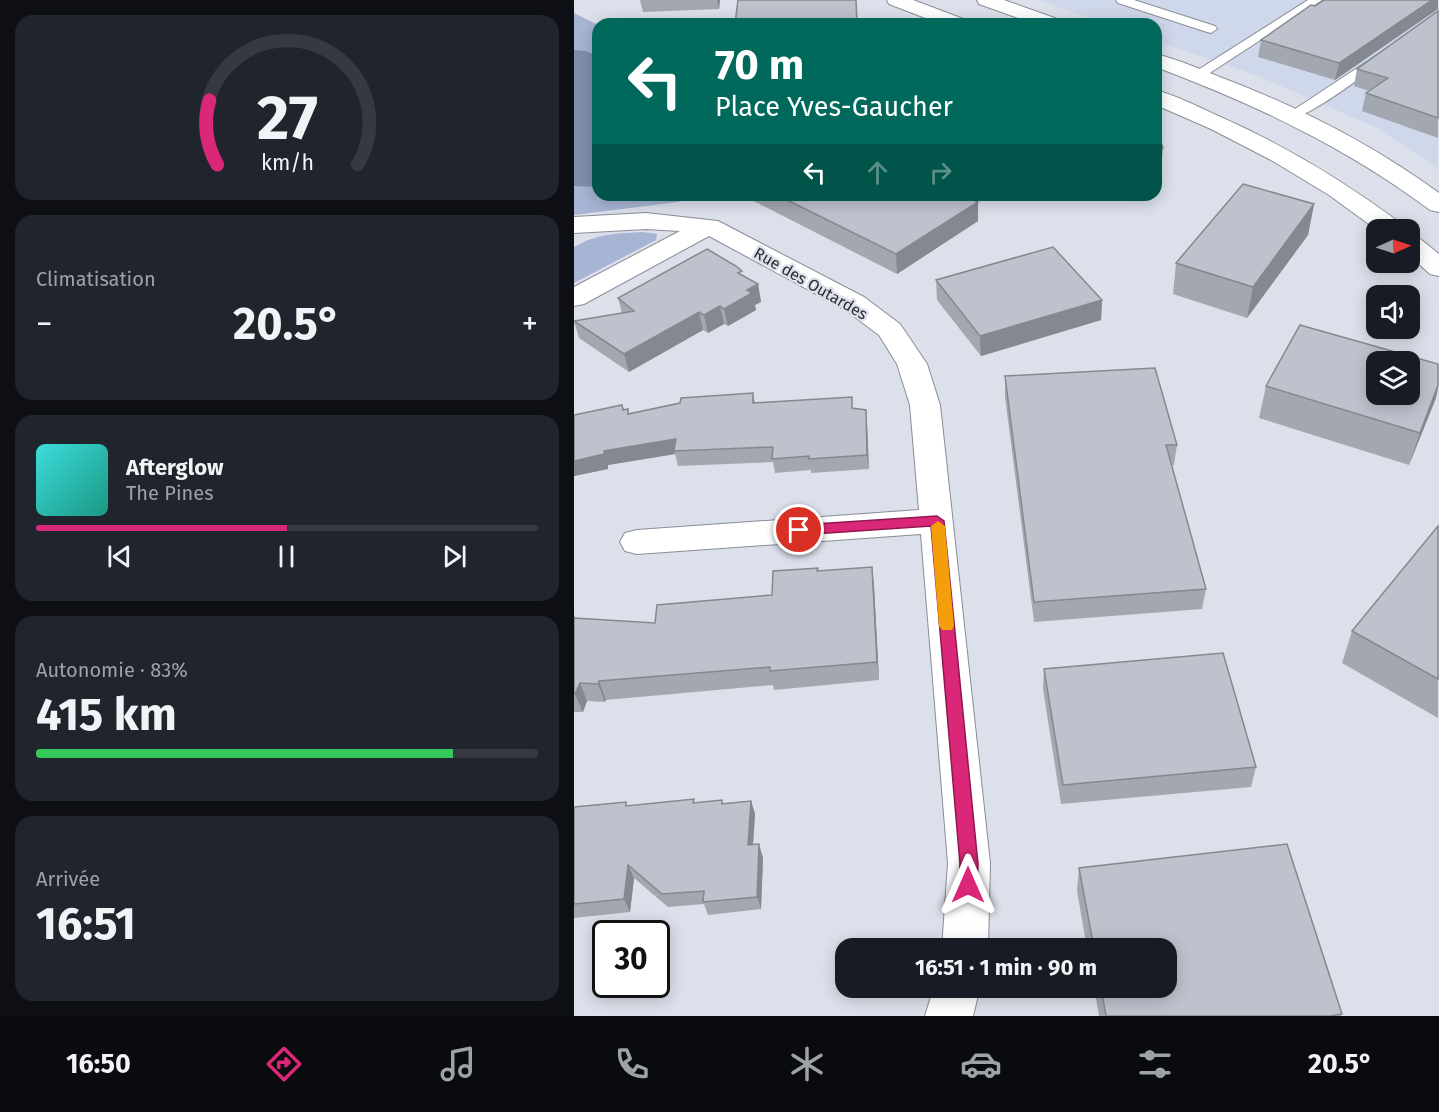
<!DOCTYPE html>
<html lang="fr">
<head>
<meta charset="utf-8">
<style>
  :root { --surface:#171b24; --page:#20242c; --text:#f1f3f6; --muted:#9ea1a6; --line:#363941; --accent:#db2777 }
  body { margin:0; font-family:"Fira Sans",sans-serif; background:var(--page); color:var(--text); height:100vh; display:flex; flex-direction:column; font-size:22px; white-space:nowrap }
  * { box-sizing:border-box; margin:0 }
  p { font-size:20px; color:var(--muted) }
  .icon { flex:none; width:33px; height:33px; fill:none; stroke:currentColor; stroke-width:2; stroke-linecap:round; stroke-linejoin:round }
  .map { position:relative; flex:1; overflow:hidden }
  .sheet { display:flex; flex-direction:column; gap:15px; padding:15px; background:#0d0f14; width:574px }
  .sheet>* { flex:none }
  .top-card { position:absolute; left:18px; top:18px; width:570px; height:183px; border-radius:18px; box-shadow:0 3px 15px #0003; background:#00695c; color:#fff; overflow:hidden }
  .needle { width:39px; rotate:87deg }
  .controls { position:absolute; left:792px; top:219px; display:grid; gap:12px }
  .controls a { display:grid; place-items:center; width:54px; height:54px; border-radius:12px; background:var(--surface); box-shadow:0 3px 15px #0003; font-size:30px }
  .speed { position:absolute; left:18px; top:920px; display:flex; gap:12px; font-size:30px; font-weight:700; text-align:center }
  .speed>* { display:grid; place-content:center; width:78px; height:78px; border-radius:50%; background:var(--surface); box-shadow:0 3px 15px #0003; line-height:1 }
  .speed .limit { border:3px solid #111; border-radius:9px; background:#fff; color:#111 }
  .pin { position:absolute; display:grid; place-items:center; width:51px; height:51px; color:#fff; margin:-26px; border:3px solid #fff; border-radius:50%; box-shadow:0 2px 6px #0007 }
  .me { position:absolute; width:66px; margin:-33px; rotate:0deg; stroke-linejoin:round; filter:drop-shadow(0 0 4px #0008) }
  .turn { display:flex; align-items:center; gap:21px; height:126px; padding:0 24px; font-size:27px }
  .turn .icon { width:78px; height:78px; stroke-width:2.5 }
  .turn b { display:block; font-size:42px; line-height:51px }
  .lanes { display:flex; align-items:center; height:57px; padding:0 24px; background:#0003; justify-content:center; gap:30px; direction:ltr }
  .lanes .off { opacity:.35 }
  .big { font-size:45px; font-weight:700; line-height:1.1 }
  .sheet .tile { flex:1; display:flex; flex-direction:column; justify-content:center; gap:9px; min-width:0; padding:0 21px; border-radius:18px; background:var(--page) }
  .sheet .dial { align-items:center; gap:0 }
  .dial svg { height:156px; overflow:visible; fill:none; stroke:var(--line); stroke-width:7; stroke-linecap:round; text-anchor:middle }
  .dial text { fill:var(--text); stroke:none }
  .song { display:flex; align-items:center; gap:18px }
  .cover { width:72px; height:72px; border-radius:9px; background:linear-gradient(135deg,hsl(180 70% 55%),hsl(170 70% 35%)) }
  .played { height:6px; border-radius:3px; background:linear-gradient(90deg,var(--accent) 50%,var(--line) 50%) }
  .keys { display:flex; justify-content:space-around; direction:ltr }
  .heat { display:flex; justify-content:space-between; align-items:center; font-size:33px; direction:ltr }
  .charge { height:9px; border-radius:4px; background:linear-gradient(90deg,#34c759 83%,var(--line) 0) }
  .trip { position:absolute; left:261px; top:938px; width:342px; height:60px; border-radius:18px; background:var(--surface); box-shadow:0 3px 15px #0003; font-weight:700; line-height:60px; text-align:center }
  .dock { display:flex; height:96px; justify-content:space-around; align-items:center; background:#090b0e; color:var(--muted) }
  .dock .icon { width:42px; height:42px }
  .dock .selected { color:var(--accent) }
  .dock b { font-size:27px; color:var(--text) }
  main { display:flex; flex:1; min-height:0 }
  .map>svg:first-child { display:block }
  .built { fill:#cfd7ea }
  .green { fill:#a7b4d3 }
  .water { fill:#818eab }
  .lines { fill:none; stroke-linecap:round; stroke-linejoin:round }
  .lane-casing { stroke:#898d98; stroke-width:2 }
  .street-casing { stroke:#898d98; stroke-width:2 }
  .primary-casing { stroke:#898d98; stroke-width:2 }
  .lane { fill:#fff; fill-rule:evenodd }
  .street { fill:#fff; fill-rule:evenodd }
  .primary { fill:#fff; fill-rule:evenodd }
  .wall { fill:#a3a7b0 }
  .shaded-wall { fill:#848890 }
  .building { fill:#bdc2cd; stroke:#848890; stroke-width:1.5; fill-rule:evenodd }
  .route { fill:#db2777; stroke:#8e194d; stroke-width:1.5 }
  .slow { fill:#f59e0b }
  .labels { text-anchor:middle; stroke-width:4.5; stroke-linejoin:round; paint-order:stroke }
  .street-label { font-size:16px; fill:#2b2d31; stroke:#dbe0eb }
</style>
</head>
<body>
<main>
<section class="sheet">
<div class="tile dial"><svg viewBox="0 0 100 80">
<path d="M14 69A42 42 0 1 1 86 69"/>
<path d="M14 69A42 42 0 0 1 10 36" stroke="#db2777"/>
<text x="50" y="56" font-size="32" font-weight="700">27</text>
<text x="50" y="72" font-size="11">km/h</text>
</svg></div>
<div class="tile"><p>Climatisation</p>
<div class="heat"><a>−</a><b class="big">20.5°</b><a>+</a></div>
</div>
<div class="tile">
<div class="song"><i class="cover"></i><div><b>Afterglow</b><p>The Pines</p></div></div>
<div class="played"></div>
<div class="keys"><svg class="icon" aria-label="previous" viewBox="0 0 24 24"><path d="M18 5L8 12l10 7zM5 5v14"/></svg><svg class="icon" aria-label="pause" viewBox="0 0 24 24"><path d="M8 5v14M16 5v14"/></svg><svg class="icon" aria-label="next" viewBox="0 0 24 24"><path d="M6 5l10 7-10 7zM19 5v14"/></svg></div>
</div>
<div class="tile"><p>Autonomie · 83%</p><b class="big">415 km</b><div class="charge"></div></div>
<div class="tile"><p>Arrivée</p><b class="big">16:51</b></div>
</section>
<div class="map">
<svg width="865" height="1016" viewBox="0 0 865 1016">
  <rect width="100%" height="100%" fill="#dbe0eb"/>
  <!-- built -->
  <path class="built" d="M 464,0 L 864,0 L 864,168 L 801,127 L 684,76 L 582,41 L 582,24 L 534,24 Z"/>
  <!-- green -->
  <path class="green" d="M 0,13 L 24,25 L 24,195 L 116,195 L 104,202 L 0,215 Z
    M 69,232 L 83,234 L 82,240 L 0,283 L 0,247 C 22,234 44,233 69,232 Z"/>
  <!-- water -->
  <path class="water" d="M 0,50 L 11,51 L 24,56 L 24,187 L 0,186 Z"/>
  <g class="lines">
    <defs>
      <path id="lane" d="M 542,0 L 560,0 L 641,26 L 643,29 L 637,33 L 633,32 L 544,3 Z
        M 734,0 L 748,0 L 628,78 L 623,79 L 616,75 Z
        M 803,55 L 810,59 L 808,62 C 792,73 730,122 714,118 L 712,115 Z"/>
      <path id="street" d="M 72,213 L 144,221 L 290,297 L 326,324 L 353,364 L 366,405 L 416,863 L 414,948 L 368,948 L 374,863 L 347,534 L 63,554 L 51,551 L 46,542 L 51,533 L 63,530 L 345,510 L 336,405 L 323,364 L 305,335 L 270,309 L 135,236 L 10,304 L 0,306 L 0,287 L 106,231 L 72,229 L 0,233 L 0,217 Z
        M 360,987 L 406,987 L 399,1016 L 351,1016 Z"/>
      <path id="primary" d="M 313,0 L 339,0 L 392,20 L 395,24 L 367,24 L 315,4 Z
        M 403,0 L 430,0 L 486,20 L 489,24 L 461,24 L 405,4 Z
        M 582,54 C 606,60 628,70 651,79 C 727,108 799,145 865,193 L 865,212 L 856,210 C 772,147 680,104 582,67 Z
        M 582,90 C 603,96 623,106 642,115 C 709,144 770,181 829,225 L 832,230 L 803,230 L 755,195 L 697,160 L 637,129 L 582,105 Z
        M 836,235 L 845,238 L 865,254 L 865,276 L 856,274 L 836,256 Z"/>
    </defs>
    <!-- lane casing -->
    <use href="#lane" class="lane-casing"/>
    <!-- street casing -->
    <use href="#street" class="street-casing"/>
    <!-- primary casing -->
    <use href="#primary" class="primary-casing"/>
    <!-- lane -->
    <use href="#lane" class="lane"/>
    <!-- street -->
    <use href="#street" class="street"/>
    <!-- primary -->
    <use href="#primary" class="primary"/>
  </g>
  <!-- wall -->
  <path class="wall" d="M 66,0 L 146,0 L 145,9 L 69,12 Z
    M 864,0 L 761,80 L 684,57 L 687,40 L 741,6 Z
    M 864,11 L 864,138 L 788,111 L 792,93 L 795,91 L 780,86 L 783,69 Z
    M 582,131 L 589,148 L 586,178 L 582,178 Z
    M 168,195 L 388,195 L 404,221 L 323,274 Z
    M 740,204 L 734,235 L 673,318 L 599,294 L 602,263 Z
    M 168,276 L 184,284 L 187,302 L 181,305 L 182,310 L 154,326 L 150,324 L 134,333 L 129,330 L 55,372 L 5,338 L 0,321 L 48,313 L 44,298 Z
    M 362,280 L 528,300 L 527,320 L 407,356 L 363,300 Z
    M 431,376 L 603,445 L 600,465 L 597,465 L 632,589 L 628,609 L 460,622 L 431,397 Z
    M 692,386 L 862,398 L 835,465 L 685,418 Z
    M 179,393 L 181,403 L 280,408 L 292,410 L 293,424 L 295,469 L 237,473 L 237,470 L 201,473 L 199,462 L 104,466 L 101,454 L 34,465 L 34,469 L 0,476 L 48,405 L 50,410 L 54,409 L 55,413 Z
    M 864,526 L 864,718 L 768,663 L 778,631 Z
    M 298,567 L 300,586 L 305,680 L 200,690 L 199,685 L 32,700 L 31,702 L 13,701 L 9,712 L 0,712 L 0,615 L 2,618 L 81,623 L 198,595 L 244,568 L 244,571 Z
    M 470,669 L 682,767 L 677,787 L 487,804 L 469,689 Z
    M 177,801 L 181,814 L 179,845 L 189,858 L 187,909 L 134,915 L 130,904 L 94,907 L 60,878 L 56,912 L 0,918 L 0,807 L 52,802 L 53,806 L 121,802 L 149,803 Z
    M 505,868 L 768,1014 L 767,1016 L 525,1016 L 520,987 L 592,987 L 592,948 L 513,948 L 503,891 Z"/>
  <!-- shaded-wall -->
  <path class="shaded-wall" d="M 143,0 L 146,0 L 145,9 Z
    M 858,0 L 864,0 L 864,9 L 761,80 L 765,63 Z
    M 404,202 L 404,221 L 323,274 L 322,254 Z
    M 740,204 L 734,235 L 673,318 L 679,287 Z
    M 184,284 L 187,302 L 181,305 L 182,310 L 154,326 L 150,309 L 173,290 Z
    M 528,300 L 527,320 L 407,356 L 406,336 Z
    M 146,306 L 150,324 L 134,333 L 130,315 Z
    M 125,312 L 129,330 L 55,372 L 50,354 Z
    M 864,385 L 864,389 L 862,398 L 835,465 L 846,433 Z
    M 292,410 L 293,424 L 295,469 L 293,455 Z
    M 102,439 L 100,451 L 101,454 L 34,465 L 34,469 L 0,476 L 0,461 L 30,451 Z
    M 298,567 L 300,586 L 305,680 L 303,662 Z
    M 25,681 L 32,700 L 31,702 L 24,684 Z
    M 6,683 L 13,701 L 9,712 L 1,694 Z
    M 177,801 L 181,814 L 178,859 L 174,845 Z
    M 185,844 L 189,858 L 187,909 L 183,897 Z
    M 54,865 L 60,878 L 56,912 L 50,899 Z"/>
  <!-- building -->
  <path class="building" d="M 164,0 L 282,0 L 283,24 L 161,24 Z
    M 750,0 L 858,0 L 765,63 L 687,40 L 737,5 L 741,6 Z
    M 864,11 L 864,118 L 792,93 L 814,78 L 783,69 Z
    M 582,131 L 589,148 L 582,149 Z
    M 669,184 L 740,204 L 679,287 L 602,263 Z
    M 203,195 L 388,195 L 404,202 L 322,254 Z
    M 479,247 L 528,300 L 406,336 L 362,280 Z
    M 133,249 L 162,266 L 168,271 L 164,273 L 184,284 L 173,290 L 178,293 L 150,309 L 146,306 L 130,315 L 125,312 L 50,354 L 0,321 L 60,311 L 44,298 Z
    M 726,325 L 864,364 L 864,385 L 846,433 L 692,386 ZM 802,362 L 836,362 L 836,394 L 802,394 Z
    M 581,368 L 603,445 L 592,445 L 632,589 L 460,602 L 431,376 Z
    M 179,393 L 179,403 L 278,397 L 278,408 L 292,410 L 293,455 L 235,459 L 235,456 L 198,459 L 199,447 L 100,451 L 102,439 L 30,451 L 30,454 L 0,461 L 0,415 L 48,405 L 49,410 L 54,409 L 54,414 L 106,403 L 107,398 Z
    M 864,526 L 864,679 L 778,631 Z
    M 298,567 L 303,662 L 196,671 L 196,667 L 25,681 L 24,684 L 6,683 L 1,694 L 0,694 L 0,618 L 81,623 L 83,605 L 198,595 L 199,571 L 244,568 L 243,571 Z
    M 649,653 L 682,767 L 489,785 L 470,669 Z
    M 120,799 L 119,803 L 148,800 L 148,804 L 177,801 L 174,845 L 185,844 L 183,897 L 129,902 L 130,891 L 88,894 L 54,865 L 50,899 L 0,904 L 0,807 L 52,802 L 52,806 Z
    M 713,844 L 768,1014 L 756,1016 L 532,1016 L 527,987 L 592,987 L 592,948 L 520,948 L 505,868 Z"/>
  <!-- route -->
  <path class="route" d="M 363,516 L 370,521 L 404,864 L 403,885 L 400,890 L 394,893 L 387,890 L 385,885 L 386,864 L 357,526 L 225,535 L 218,530 L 225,525 Z"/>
  <!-- slow -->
  <path class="slow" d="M 364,521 L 371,526 L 380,626 L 378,630 L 368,630 L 365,626 L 357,526 Z"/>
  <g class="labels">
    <!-- street labels -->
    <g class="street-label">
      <text transform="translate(237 283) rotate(30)" y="6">Rue des Outardes</text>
    </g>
  </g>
</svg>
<div class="controls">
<a><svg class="needle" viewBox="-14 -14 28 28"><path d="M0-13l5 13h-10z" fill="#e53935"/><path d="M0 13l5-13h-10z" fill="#9ea1a6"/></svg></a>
<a><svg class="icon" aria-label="sound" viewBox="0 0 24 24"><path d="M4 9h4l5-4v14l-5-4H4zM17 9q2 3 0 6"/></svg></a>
<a><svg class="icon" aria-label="layers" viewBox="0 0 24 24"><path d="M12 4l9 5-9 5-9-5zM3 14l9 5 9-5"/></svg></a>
</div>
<div class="speed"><div class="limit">30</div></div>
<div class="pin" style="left:225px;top:530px;background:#d93025"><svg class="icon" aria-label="arrive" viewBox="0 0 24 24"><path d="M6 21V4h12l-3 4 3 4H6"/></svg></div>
<svg class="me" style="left:394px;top:885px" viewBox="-20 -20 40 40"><path d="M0-17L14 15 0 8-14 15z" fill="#db2777" stroke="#fff" stroke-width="4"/></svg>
<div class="trip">16:51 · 1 min · 90 m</div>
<div class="top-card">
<div class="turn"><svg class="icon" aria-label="left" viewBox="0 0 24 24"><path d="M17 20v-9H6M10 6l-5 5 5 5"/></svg><div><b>70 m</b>Place Yves-Gaucher</div></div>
<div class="lanes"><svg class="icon" aria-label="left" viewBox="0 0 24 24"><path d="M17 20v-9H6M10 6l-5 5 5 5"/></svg><svg class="icon off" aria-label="ahead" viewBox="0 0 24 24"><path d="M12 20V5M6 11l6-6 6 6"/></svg><svg class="icon off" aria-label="right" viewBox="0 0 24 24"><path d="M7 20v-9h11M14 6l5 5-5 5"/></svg></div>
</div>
</div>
</main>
<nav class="dock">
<b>16:50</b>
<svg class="icon selected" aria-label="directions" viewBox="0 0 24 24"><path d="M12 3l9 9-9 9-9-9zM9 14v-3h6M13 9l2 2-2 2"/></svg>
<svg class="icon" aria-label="music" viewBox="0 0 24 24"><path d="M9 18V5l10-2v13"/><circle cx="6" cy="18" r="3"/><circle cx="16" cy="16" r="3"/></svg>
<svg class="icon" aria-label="phone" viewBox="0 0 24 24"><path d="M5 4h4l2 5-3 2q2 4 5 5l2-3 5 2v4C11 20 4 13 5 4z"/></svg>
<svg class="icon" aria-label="climate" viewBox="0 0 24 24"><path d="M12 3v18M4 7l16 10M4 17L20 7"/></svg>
<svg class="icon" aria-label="car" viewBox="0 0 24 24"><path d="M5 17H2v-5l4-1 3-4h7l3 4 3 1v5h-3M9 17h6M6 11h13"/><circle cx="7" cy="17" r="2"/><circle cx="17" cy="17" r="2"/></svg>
<svg class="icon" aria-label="filters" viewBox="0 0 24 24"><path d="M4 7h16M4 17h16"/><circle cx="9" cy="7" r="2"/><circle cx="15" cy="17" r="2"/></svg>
<b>20.5°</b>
</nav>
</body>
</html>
